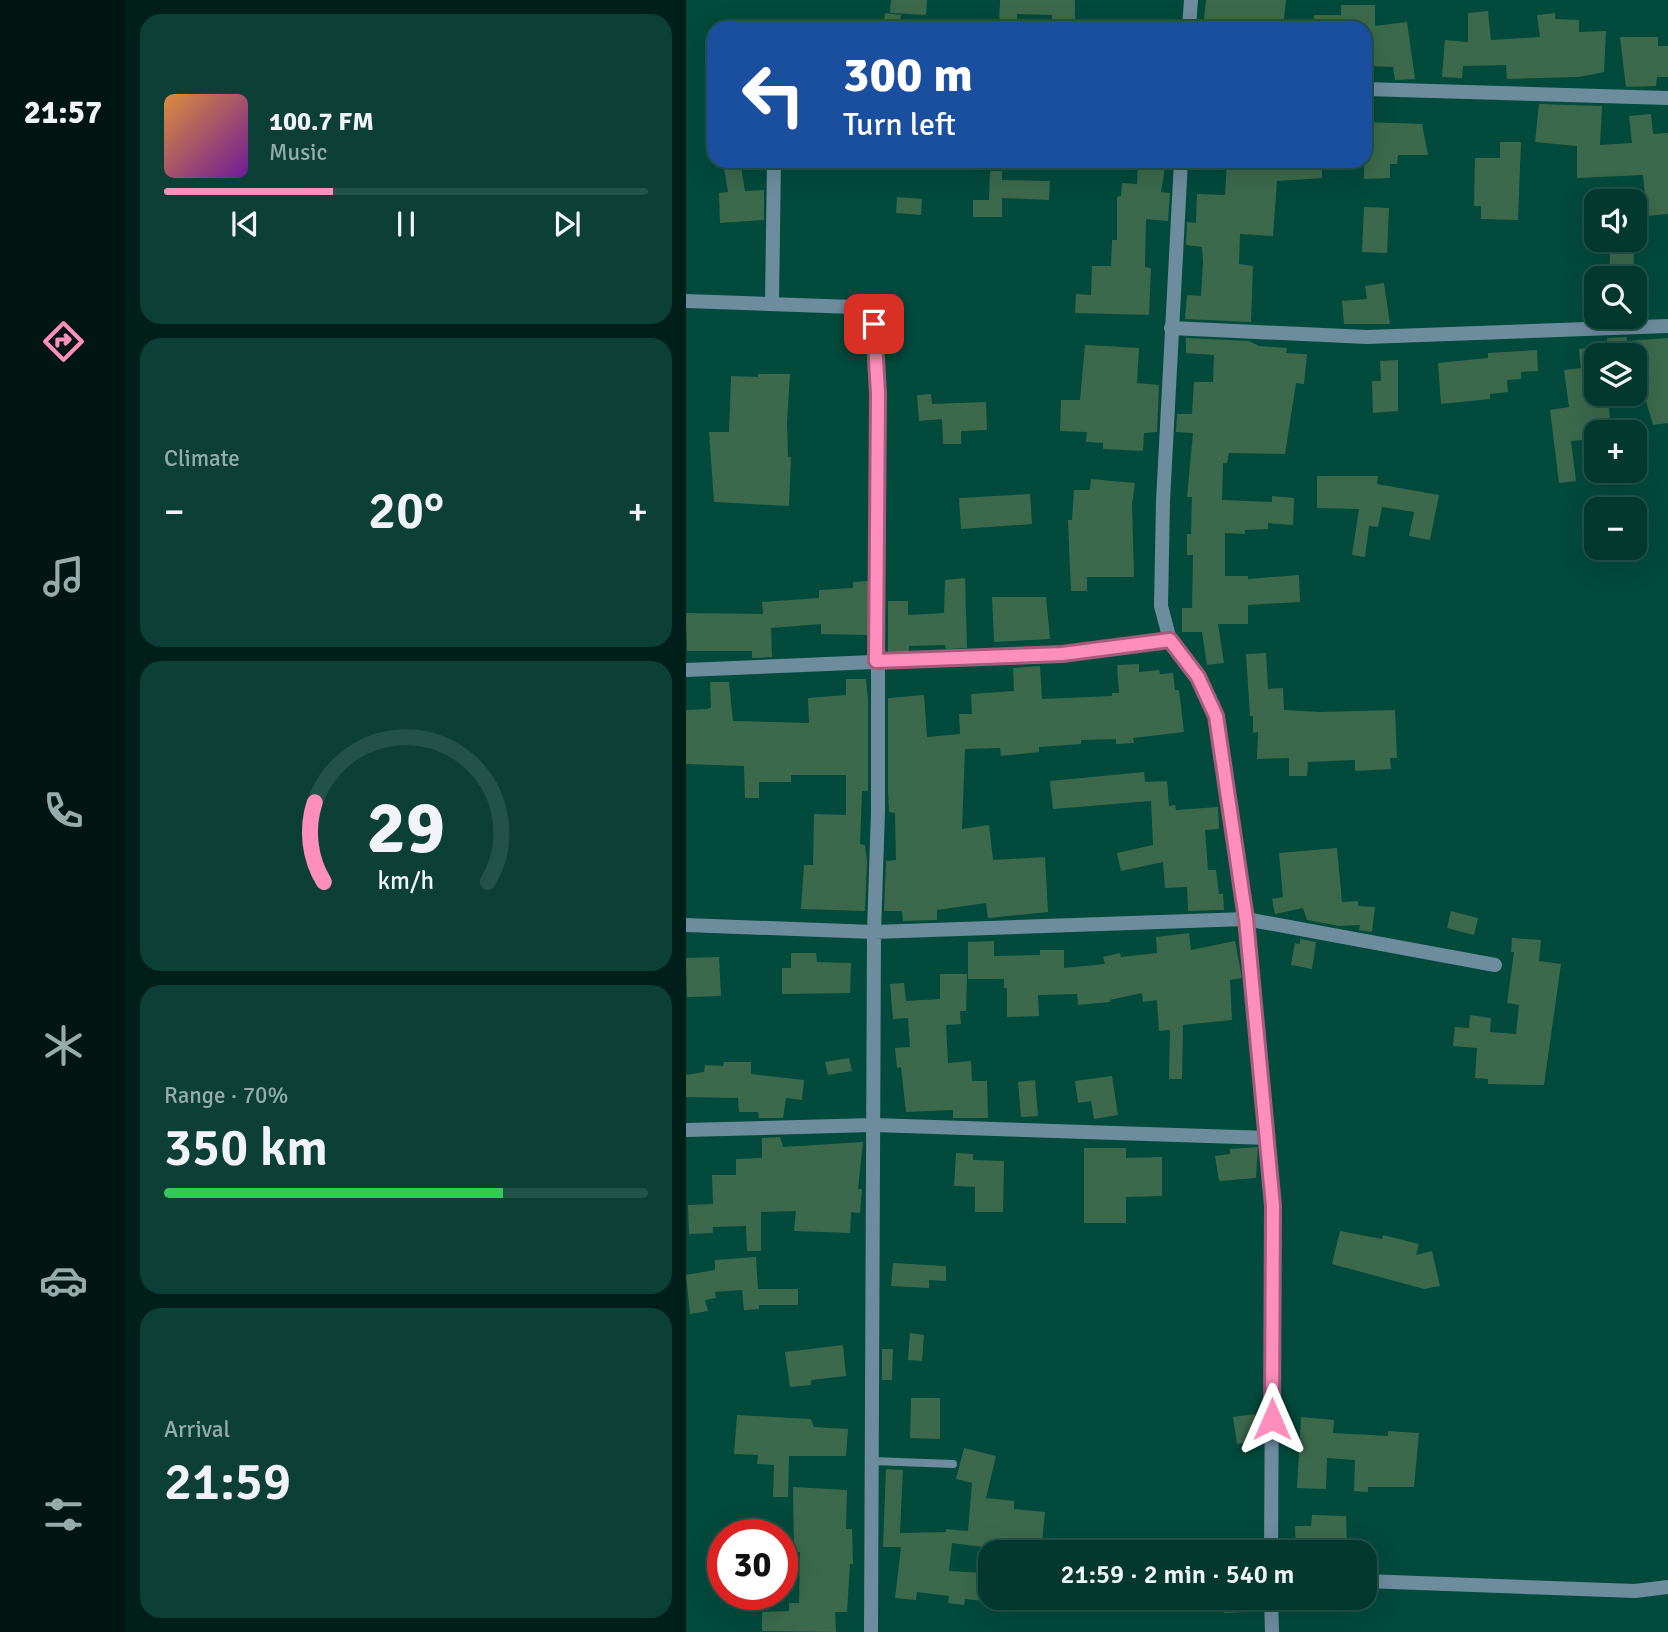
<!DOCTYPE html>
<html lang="en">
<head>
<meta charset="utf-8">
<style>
  :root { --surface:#02382d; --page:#0c3f35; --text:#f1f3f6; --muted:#96acaa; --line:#235249; --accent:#fe8ebc }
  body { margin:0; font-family:Signika,sans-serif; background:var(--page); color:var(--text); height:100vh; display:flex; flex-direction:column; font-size:26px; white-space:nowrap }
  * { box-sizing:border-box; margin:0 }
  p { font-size:23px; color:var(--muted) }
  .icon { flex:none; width:38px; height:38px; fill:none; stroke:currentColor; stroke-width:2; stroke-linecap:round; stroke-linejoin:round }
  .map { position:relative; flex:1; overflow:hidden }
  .sheet { display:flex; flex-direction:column; gap:14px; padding:14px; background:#011f19; width:560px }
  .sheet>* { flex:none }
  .hud { position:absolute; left:21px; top:21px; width:665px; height:147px; border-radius:21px; box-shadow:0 7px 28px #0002,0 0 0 2px var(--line); background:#1a4fa0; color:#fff; overflow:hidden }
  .controls { position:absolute; left:898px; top:189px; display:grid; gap:14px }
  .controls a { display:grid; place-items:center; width:63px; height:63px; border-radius:14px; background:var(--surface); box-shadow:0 7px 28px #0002,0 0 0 2px var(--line); font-size:35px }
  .speed { position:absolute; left:21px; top:1519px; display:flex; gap:14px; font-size:35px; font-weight:700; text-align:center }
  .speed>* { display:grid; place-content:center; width:91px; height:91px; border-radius:50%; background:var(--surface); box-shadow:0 7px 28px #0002,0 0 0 2px var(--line); line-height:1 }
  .speed .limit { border:10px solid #d22; background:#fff; color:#111 }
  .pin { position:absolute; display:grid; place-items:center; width:60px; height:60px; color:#fff; margin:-30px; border-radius:14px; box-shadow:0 4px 10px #0006 }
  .me { position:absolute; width:77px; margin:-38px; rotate:0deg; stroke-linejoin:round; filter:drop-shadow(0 0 5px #0008) }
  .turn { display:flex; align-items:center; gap:24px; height:147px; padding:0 21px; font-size:32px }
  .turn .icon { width:91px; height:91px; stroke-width:2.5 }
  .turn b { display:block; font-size:49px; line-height:60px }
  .big { font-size:52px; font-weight:600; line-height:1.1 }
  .sheet .widget { flex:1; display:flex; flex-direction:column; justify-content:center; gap:10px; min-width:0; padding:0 24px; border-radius:21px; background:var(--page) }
  .sheet .dial { align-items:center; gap:0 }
  .dial svg { height:182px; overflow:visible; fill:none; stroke:var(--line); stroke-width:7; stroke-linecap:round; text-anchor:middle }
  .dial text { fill:var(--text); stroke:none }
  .song { display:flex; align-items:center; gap:21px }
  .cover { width:84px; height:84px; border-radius:10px; background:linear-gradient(135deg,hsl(30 70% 55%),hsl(280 70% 35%)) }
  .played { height:7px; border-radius:4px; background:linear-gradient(90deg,var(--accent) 35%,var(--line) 35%) }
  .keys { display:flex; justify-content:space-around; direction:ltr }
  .heat { display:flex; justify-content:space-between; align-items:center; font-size:38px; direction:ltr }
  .charge { height:10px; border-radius:5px; background:linear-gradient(90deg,#34c759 70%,var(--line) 0) }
  .trip { position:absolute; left:292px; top:1540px; width:399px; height:70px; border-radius:21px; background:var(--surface); box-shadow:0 7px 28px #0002,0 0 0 2px var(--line); font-weight:600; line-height:70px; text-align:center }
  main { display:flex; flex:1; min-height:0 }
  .tab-bar { display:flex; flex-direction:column; width:126px; justify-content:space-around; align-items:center; background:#011612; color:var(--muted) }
  .tab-bar .icon { width:49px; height:49px }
  .tab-bar .on { color:var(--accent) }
  .tab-bar b { font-size:32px; color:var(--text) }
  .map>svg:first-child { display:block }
  .building { fill:#3c694c }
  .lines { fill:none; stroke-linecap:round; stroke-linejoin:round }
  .service { stroke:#6d8c9e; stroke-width:8 }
  .minor { stroke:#6d8c9e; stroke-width:14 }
  .tertiary { stroke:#6d8c9e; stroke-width:14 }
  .route-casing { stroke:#a55c7a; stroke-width:18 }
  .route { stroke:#fe8ebc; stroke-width:12 }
</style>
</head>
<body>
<main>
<nav class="tab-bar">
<b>21:57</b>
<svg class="icon on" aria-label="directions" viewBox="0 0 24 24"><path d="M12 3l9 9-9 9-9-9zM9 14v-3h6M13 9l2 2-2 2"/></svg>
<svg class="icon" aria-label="music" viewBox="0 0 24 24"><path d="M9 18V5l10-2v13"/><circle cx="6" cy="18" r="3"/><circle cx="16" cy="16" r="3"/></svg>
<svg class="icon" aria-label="phone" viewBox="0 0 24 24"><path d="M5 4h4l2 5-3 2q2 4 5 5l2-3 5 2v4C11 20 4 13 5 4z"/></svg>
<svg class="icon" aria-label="climate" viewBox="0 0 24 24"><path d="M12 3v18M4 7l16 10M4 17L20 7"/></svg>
<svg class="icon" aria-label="car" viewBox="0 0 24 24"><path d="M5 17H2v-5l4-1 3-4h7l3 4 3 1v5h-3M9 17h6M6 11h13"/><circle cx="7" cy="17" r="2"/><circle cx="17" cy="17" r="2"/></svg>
<svg class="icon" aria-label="filters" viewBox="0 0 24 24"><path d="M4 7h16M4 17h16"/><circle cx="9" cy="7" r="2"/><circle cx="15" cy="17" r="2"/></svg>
</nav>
<section class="sheet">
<div class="widget">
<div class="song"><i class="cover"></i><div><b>100.7 FM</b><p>Music</p></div></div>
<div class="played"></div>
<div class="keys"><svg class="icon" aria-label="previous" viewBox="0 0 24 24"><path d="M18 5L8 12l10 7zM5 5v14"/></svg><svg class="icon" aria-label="pause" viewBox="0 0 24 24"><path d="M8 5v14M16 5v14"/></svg><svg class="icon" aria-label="next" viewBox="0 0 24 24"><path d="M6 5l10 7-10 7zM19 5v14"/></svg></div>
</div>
<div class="widget"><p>Climate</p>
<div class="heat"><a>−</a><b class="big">20°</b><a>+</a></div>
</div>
<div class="widget dial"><svg viewBox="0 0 100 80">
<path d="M14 69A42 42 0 1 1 86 69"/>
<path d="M14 69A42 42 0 0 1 10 34" stroke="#fe8ebc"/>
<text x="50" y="56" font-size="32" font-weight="700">29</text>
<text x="50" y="72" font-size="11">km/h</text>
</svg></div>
<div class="widget"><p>Range · 70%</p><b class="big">350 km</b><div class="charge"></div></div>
<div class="widget"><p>Arrival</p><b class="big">21:59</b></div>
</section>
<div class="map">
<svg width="982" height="1632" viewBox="0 0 982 1632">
  <rect width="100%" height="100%" fill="#024a3c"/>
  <!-- building -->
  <path class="building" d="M 205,0 L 241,0 L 240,15 L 204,13 Z
    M 314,0 L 389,0 L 389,28 L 366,28 L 366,15 L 331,14 L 331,25 L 313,25 Z
    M 520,0 L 600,0 L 597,28 L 517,28 Z
    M 655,5 L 689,5 L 689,26 L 721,22 L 729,79 L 709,80 L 707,67 L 679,66 L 679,28 L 628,28 L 628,15 L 655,15 Z
    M 802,11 L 805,40 L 854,37 L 851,15 L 869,13 L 869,19 L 893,20 L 893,32 L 920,31 L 918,72 L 893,77 L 821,79 L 820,65 L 777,66 L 776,78 L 756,77 L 759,40 L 782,42 L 782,13 Z
    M 199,13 L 215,15 L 213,28 L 197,28 Z
    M 934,37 L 972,37 L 972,46 L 982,46 L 982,77 L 971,77 L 970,86 L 940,87 Z
    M 853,104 L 916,106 L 914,145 L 946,143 L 943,116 L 965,114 L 967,134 L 982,133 L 982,214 L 961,216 L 957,175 L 891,178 L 891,146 L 849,142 Z
    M 679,122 L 736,124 L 742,155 L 712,155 L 711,164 L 704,164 L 704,178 L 678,179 Z
    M 814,142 L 835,142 L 832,220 L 795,219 L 795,206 L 788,206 L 789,158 L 814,158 Z
    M 37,161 L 54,161 L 59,191 L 78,190 L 78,220 L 34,223 L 33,193 L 42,192 Z
    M 452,161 L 480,161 L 475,192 L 484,193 L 482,221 L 460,219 L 459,267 L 465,268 L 463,315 L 389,313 L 390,294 L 405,295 L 406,266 L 425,266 L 426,240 L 431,240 L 431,197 L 435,196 L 436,183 L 451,184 Z
    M 541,161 L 636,161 L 636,178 L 591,181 L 587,236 L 554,234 L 553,264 L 567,266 L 565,322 L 499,319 L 501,295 L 515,296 L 517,262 L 516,247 L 500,245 L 501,222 L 510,223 L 511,194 L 539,195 Z
    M 304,171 L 316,171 L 316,180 L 364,181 L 363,200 L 316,198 L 316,217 L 287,217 L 287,200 L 303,200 Z
    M 211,197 L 236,199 L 235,215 L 210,213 Z
    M 678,207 L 703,208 L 701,253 L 676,252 Z
    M 924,254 L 948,254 L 947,278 L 923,278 Z
    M 698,283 L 704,324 L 658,324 L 656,301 L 681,299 L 679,286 Z
    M 941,337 L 941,341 L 982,338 L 982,423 L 967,425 L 960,401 L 957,355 L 921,355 L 921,338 Z
    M 500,338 L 563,341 L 573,346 L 601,348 L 600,353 L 621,354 L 618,384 L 610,383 L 599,454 L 543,453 L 541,463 L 537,463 L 536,500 L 586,502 L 586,496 L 608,498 L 607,525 L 582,523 L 582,529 L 559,530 L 559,534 L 539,533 L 539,576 L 562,576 L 562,579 L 613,575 L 614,602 L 562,605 L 562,624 L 532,624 L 538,663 L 521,665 L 516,632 L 496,632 L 496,608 L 506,608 L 507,555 L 501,555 L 501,534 L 505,534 L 506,497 L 501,497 L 507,433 L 490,432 L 491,414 L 506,414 L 508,382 L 527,382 L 528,355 L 500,353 Z
    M 399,345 L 453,348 L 451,383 L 473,385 L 471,432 L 458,433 L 457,451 L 417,449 L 417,443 L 400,442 L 401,432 L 374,431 L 375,400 L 394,400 Z
    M 910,347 L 910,394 L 922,394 L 924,423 L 906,424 L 908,439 L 885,441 L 890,481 L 873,483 L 864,410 L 883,407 L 878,370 L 895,368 L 893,349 Z
    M 851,350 L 852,371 L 835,372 L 835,379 L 821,380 L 822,392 L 804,394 L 804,399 L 755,404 L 752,363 L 802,358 L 802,353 Z
    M 712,360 L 712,411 L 687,413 L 686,381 L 695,381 L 694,361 Z
    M 72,374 L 104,374 L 101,423 L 102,457 L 105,457 L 103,506 L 28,502 L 23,432 L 43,432 L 45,376 L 72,377 Z
    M 245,394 L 246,404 L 300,402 L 301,430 L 275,431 L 275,444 L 257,444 L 256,419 L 233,421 L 231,395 Z
    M 631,476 L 692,476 L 691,484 L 753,495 L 744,540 L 723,536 L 728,512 L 696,507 L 692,527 L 683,526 L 679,557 L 666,555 L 673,509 L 631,508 Z
    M 405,479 L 449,483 L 446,504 L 448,577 L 401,577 L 401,591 L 385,591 L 382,520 L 386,520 L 388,490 L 404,490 Z
    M 344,494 L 346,524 L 275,529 L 273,498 Z
    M 279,578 L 281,648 L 260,649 L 259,645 L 223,646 L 223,651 L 202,652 L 202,601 L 222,601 L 222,615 L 258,613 L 259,580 Z
    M 182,581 L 182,635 L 135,634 L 135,624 L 85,628 L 86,657 L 66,658 L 66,651 L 1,651 L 0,613 L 77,614 L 76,602 L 133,598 L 133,590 L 167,588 L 167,582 Z
    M 306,597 L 360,597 L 364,639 L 308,642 Z
    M 580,653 L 582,689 L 597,688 L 598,710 L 634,712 L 709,710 L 711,758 L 704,758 L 705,769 L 669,771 L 669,760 L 622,762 L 621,776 L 603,776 L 603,758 L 571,759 L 572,732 L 567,733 L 567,716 L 564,716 L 560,654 Z
    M 453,664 L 453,672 L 473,670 L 474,674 L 487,673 L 489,690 L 493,690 L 498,732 L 447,738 L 448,743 L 430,744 L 430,739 L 395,740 L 395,744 L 353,747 L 353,752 L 315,756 L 314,748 L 279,749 L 276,829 L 303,825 L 307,860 L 359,857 L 362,912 L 302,918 L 300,903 L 251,910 L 251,920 L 217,921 L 216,911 L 198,911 L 200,861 L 210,860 L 209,813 L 203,812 L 202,791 L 202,698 L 238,695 L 241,737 L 274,734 L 273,714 L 286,714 L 285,694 L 328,691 L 327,668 L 354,666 L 356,699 L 426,696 L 426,693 L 433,693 L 431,665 Z
    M 160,679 L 180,679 L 182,699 L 182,791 L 176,791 L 174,844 L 179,845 L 181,861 L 179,911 L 115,909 L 118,865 L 127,865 L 128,814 L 160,815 L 160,775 L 105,775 L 105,782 L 73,782 L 73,798 L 59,798 L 58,766 L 0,764 L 0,710 L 22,709 L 25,707 L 24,682 L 43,682 L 47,721 L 123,723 L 122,698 L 160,695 Z
    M 458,772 L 459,782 L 481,781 L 483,806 L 489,805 L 490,810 L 532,807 L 533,829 L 519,830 L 522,870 L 530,870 L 533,894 L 537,894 L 538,910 L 502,911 L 501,887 L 479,888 L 477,862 L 435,871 L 431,853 L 467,845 L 465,801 L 367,809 L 364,781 Z
    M 651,848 L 656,902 L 672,901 L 672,906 L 689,907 L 686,932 L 673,930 L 674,925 L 653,926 L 621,920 L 617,908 L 589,914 L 586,899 L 597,897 L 593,853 Z
    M 765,911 L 792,918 L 788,935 L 761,928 Z
    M 503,933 L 505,950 L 549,941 L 556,978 L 544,980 L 546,1020 L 497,1025 L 496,1079 L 483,1079 L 484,1030 L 473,1031 L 471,1000 L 457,1002 L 456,993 L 424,1000 L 424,1002 L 392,1005 L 391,994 L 352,995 L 353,1016 L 321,1017 L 321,988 L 318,988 L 318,979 L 282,979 L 282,942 L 308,941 L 308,956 L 354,955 L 354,950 L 378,950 L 378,968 L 419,964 L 417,957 L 434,953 L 435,957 L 471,953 L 470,937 Z
    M 826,938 L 855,940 L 853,961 L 875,964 L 858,1085 L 802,1084 L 802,1079 L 789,1078 L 791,1048 L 767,1046 L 769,1027 L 783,1028 L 784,1015 L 805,1018 L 804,1032 L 830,1034 L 833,1005 L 821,1003 L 828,952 L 825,952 Z
    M 614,939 L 630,942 L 626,969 L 605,965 L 609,943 L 614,944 Z
    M 105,953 L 130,953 L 131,962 L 165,963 L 164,993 L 96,994 L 96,968 L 105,968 Z
    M 33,957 L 35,996 L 1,997 L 0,958 Z
    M 254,974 L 281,974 L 280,1011 L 274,1011 L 275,1024 L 260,1025 L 262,1063 L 285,1061 L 286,1081 L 301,1081 L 302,1118 L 267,1118 L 267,1110 L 220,1112 L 215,1067 L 211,1068 L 209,1048 L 224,1047 L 222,1018 L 207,1019 L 204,984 L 218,983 L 220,1001 L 254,999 Z
    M 163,1058 L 166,1071 L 142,1075 L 139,1062 Z
    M 38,1062 L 65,1062 L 65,1074 L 118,1080 L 116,1100 L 100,1098 L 97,1118 L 73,1118 L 72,1112 L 53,1112 L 52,1098 L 0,1097 L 0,1075 L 18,1072 L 19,1065 L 37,1066 Z
    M 426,1076 L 432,1115 L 408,1119 L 405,1101 L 392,1103 L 389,1081 Z
    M 349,1080 L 352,1116 L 335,1117 L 332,1082 Z
    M 94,1137 L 97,1147 L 177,1142 L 172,1189 L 176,1189 L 174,1213 L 165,1212 L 164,1233 L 108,1231 L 110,1211 L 75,1212 L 75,1251 L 61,1251 L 60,1226 L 27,1227 L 27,1233 L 3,1234 L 2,1205 L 27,1204 L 26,1175 L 50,1175 L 50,1159 L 76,1158 L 76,1138 Z
    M 572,1147 L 570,1178 L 533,1181 L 529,1156 L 544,1154 L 544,1149 Z
    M 398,1148 L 440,1148 L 440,1158 L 476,1157 L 476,1196 L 440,1197 L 440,1223 L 398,1223 Z
    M 270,1153 L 287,1154 L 287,1160 L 318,1161 L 317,1212 L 289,1212 L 289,1187 L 268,1186 Z
    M 654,1231 L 696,1239 L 697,1235 L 733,1244 L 730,1255 L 746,1251 L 754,1286 L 738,1289 L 646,1264 Z
    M 70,1257 L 72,1289 L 112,1289 L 112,1305 L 73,1305 L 73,1309 L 58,1310 L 56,1290 L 29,1292 L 30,1298 L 19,1300 L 22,1311 L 4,1314 L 0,1275 L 29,1270 L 29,1260 Z
    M 207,1263 L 260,1266 L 260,1281 L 243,1280 L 243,1288 L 205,1286 Z
    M 224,1333 L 238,1335 L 236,1361 L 222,1360 Z
    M 157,1345 L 160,1376 L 125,1380 L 125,1385 L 104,1387 L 99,1352 Z
    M 196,1349 L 207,1349 L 206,1380 L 196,1380 Z
    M 225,1398 L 254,1398 L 254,1439 L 224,1438 Z
    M 569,1414 L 572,1441 L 551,1444 L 547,1417 Z
    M 51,1415 L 125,1419 L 128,1427 L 162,1429 L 160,1456 L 103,1456 L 102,1497 L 87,1497 L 88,1465 L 71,1464 L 72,1455 L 48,1454 Z
    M 615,1417 L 648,1420 L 647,1433 L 702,1436 L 702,1431 L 733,1433 L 728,1487 L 682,1487 L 682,1492 L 668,1491 L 669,1460 L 641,1458 L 640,1489 L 611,1488 Z
    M 278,1448 L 310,1456 L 300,1498 L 328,1501 L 328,1509 L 359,1512 L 356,1542 L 331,1539 L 326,1552 L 297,1552 L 297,1547 L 266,1543 L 263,1571 L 300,1573 L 298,1601 L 279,1599 L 278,1605 L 262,1603 L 263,1596 L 231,1592 L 230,1600 L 209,1598 L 215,1547 L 197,1547 L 200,1469 L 217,1470 L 214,1533 L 260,1532 L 260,1529 L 282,1531 L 286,1483 L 270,1479 Z
    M 107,1487 L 161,1490 L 160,1529 L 166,1529 L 167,1564 L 164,1564 L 161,1612 L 149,1612 L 150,1632 L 76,1631 L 76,1612 L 103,1611 L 103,1603 L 113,1603 L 114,1552 L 108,1552 Z
    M 626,1515 L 660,1516 L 661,1544 L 657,1544 L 658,1552 L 610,1552 L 609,1526 L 625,1526 Z
    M 537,1598 L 575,1598 L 576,1611 L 538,1613 Z"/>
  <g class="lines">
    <!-- service -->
    <path class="service" d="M 186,1461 L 267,1464"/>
    <!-- minor -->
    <path class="minor" d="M 679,89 L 982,98
      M 0,301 L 167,307 L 184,311 L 188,324 L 192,394 L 192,811 L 188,932 L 560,919 L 809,965
      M 86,303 L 88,161
      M 485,328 L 681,337 L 982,326
      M 0,670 L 376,654 L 484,640
      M 0,925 L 188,932 L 185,1632
      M 0,1130 L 187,1125 L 582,1138
      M 585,1552 L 587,1206
      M 679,1581 L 949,1591 L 982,1587
      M 585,1598 L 586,1632"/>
    <!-- tertiary -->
    <path class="tertiary" d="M 503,28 L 505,0
      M 495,161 L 477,501 L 475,606 L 484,640 L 512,677 L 530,716 L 560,919 L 587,1206"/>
  </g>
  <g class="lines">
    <defs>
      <path id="route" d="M 188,324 L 192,394 L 190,661 L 376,654 L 484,640 L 512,677 L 530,716 L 560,919 L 587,1206 L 586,1419"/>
    </defs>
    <!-- route casing -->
    <use href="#route" class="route-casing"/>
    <!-- route -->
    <use href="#route" class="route"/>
  </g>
</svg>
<div class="controls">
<a><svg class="icon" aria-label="sound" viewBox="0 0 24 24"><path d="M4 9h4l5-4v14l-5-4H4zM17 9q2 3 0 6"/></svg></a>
<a><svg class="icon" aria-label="search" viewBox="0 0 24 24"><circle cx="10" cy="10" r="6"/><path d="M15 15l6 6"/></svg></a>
<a><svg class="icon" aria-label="layers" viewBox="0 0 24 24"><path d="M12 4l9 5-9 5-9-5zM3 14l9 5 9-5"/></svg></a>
<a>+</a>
<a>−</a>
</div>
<div class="speed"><div class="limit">30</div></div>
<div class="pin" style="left:188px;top:324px;background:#d93025"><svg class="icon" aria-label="arrive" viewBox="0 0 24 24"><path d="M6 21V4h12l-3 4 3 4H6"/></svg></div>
<svg class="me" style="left:586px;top:1419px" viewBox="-20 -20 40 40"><path d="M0-17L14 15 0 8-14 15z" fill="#fe8ebc" stroke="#fff" stroke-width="4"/></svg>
<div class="trip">21:59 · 2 min · 540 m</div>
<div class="hud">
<div class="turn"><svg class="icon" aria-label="left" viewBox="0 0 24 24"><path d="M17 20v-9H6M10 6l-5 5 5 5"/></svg><div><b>300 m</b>Turn left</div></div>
</div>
</div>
</main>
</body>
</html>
